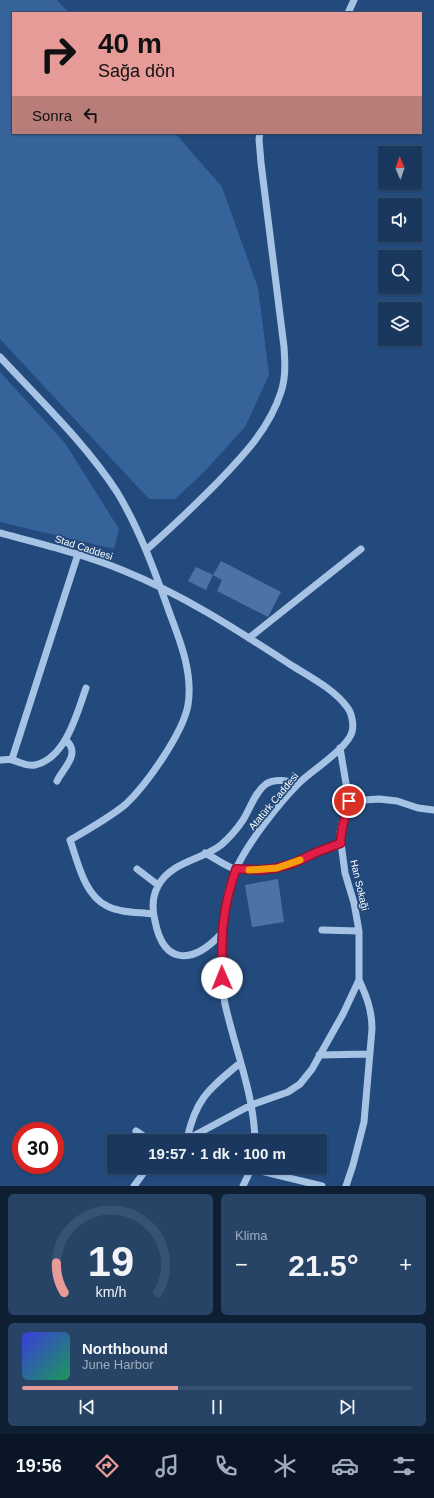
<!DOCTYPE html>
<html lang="tr">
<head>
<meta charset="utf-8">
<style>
  :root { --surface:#1a385d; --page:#274366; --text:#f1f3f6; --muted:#9facbc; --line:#385272; --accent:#e69b98 }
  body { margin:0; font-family:Helvetica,sans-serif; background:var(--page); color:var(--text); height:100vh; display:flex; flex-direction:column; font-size:15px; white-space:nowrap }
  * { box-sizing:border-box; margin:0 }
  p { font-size:13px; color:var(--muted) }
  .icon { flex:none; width:22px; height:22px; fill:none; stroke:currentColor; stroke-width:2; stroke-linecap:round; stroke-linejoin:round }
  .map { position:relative; height:1186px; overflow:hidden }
  .details { display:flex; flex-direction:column; gap:8px; padding:8px; background:#0e1f33; flex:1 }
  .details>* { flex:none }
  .hud { position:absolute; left:12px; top:12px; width:410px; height:122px; border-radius:0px; box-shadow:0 1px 3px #0004,0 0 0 1px var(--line); background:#e69b98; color:#111; overflow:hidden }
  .needle { width:26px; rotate:358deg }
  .tools { position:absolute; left:378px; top:146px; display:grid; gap:8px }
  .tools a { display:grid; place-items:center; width:44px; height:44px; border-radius:0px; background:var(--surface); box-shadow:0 1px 3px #0004,0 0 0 1px var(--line); font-size:20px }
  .speed { position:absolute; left:12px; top:1122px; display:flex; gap:8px; font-size:20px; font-weight:700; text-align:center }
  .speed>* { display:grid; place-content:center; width:52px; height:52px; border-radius:50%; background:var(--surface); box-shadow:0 1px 3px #0004,0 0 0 1px var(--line); line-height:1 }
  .speed .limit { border:6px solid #d22; background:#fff; color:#111 }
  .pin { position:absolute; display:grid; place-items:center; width:34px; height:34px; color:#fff; margin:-17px; border:2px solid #fff; border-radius:50%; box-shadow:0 1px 4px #0007 }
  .me { position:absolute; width:44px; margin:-22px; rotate:359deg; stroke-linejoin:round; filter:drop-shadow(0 0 3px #0008) }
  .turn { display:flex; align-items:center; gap:14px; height:84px; padding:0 20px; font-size:18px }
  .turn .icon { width:52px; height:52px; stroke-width:2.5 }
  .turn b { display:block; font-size:28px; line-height:34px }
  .then { display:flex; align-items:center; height:38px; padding:0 20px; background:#0003; gap:8px; font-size:15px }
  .big { font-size:30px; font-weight:700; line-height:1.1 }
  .details .tile { flex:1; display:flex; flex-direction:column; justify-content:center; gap:6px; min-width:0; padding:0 14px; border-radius:6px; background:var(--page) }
  .details .dial { align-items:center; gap:0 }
  .dial svg { height:104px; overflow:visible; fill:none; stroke:var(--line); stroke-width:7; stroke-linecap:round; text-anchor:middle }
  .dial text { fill:var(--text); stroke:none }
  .song { display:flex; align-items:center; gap:12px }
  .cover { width:48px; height:48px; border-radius:6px; background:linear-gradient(135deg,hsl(240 70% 55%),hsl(150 70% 35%)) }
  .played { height:4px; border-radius:2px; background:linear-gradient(90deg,var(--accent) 40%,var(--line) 40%) }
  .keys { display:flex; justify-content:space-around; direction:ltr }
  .heat { display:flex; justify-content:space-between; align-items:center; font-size:22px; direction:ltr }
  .details .tiles { flex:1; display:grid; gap:8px; grid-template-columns:1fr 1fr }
  .tile:last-child { grid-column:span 2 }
  .trip { position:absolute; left:107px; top:1134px; width:220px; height:40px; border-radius:0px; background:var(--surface); box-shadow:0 1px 3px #0004,0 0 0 1px var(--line); font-weight:700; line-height:40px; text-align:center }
  .dock { display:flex; height:64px; justify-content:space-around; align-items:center; background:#0a1625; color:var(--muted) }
  .dock .icon { width:28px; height:28px }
  .dock .current { color:var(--accent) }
  .dock b { font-size:18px; color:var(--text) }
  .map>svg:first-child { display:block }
  .green { fill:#36639a }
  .building { fill:#4b73a5 }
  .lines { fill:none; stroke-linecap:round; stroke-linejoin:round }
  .minor { stroke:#a6c3e5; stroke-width:7 }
  .route-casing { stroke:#92132f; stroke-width:10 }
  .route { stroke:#e11d48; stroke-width:7 }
  .slow { stroke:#f59e0b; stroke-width:7 }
  .labels { text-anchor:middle; stroke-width:3.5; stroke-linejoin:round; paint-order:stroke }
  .street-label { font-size:10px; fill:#fff; stroke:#234a7c }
</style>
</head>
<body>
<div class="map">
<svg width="434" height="1186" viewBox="0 0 434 1186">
  <rect width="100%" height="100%" fill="#234a7c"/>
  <!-- green -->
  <path class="green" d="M 0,0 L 57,0 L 69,13 L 13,13 L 13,133 L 175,133 L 222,187 L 258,288 L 269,375 L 245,427 L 204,472 L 175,499 L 149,499 L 0,339 Z
    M 0,372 L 65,443 L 119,529 L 114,549 L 0,522 Z"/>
  <!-- building -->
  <path class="building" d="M 221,561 L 281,592 L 268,617 L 217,591 L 222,580 L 213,575 Z
    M 196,567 L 213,575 L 206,590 L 188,581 Z
    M 278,879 L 284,922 L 252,927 L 245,885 Z"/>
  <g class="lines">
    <!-- minor -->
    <path class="minor" d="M 348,13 L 354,0
      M 0,357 C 40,400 85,443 117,492 C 140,530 155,572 170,614 C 181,643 193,674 188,705 C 183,733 147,784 126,804 C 109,818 89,829 70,840 C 78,862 84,895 107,906 C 120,913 139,912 153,914
      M 0,533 C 41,544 83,554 122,570 C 182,594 237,630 291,665 C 310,677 334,689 347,707 C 352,713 354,725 352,732 C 347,749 311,771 298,784 C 279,803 247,844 236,869 C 232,878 228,889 227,898 C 220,931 218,971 225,1004 C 235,1049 254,1094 255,1141
      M 146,550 C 170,529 192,508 215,485 C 241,458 269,430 281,392 C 286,377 285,362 284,347 L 261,163 L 259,139 L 260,133
      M 249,638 L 361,549
      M 12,759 L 78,554
      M 0,760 C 4,760 9,759 12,760 C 21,762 26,767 35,765 C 66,758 77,713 86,688
      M 57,781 C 64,767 81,754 66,740
      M 349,801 L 379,799 L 397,801 L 418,808 L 434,810
      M 205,853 C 215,858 225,866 235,869 C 240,870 246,870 251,870 C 285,871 310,854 341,843
      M 137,869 L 158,885
      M 322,930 L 359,931
      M 221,934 C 194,963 164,967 155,921 C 152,909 152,897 158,886 C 170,862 202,860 221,845 C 229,838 237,829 243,820 C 250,809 255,792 266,784 C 275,778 288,781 298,783
      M 319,1055 L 370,1054
      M 136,1131 L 151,1141
      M 187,1139 C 196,1098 209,1089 240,1063
      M 184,1141 L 251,1105 L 288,1092 L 300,1084 L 312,1069 L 343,1014 L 359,980 L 359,931 L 354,903 L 345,873 L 341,843 L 340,832 L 342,822 L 348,813 L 349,801 L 340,748
      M 252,1169 L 322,1186
      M 134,1186 L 148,1167
      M 243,1186 L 252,1167
      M 346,1186 L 353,1165 L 364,1122 L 372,1029 C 372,1011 367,997 359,980"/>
  </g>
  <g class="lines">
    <defs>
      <path id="route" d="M 222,978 C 221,935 222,910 236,869 L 260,870 L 277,868 L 294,863 L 317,852 L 341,843 C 340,824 347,818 349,801"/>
    </defs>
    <!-- route casing -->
    <use href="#route" class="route-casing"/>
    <!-- route -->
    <use href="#route" class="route"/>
    <!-- slow -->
    <path class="slow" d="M 249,870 L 277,868 L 300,860"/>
  </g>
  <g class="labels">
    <!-- street labels -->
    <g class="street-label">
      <text transform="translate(84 547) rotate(18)" y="4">Stad Caddesi</text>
      <text transform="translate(273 801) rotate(-50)" y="4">Atatürk Caddesi</text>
      <text transform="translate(360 885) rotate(77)" y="4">Han Sokaği</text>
    </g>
  </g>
</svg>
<div class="tools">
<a><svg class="needle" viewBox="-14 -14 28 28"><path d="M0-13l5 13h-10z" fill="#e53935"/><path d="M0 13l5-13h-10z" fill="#9facbc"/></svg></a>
<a><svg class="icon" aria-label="sound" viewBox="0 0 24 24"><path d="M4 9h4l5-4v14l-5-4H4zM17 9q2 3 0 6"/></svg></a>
<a><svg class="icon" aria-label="search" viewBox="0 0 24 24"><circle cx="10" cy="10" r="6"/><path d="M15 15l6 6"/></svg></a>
<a><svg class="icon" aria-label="layers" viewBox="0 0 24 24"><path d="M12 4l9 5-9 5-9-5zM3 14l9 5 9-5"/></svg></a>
</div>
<div class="speed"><div class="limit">30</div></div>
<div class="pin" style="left:349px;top:801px;background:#d93025"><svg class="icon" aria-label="arrive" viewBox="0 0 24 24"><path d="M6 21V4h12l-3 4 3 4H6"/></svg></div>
<svg class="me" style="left:222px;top:978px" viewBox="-20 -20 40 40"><circle r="19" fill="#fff"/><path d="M0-13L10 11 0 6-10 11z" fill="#e11d48"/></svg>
<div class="trip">19:57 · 1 dk · 100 m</div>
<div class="hud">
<div class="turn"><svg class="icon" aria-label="right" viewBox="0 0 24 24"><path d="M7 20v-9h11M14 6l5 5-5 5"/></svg><div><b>40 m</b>Sağa dön</div></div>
<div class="then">Sonra<svg class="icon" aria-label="left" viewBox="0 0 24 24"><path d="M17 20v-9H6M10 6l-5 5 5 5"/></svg></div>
</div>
</div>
<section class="details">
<div class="tiles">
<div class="tile dial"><svg viewBox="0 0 100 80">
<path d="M14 69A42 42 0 1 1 86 69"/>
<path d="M14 69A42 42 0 0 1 8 46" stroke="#e69b98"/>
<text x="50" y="56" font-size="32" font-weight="700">19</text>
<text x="50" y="72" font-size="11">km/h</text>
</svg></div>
<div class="tile"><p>Klima</p>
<div class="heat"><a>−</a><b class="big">21.5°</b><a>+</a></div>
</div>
<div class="tile">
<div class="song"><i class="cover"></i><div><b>Northbound</b><p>June Harbor</p></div></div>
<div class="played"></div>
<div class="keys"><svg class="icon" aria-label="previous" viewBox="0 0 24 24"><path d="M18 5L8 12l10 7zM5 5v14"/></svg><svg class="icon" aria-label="pause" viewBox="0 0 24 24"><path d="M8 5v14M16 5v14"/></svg><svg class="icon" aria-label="next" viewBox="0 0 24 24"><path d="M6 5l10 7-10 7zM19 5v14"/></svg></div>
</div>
</div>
</section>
<nav class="dock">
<b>19:56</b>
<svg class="icon current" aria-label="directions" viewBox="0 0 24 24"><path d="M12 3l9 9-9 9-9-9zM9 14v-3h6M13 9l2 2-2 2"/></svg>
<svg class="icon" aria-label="music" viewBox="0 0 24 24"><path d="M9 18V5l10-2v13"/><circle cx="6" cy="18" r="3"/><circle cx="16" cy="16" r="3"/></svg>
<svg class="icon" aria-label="phone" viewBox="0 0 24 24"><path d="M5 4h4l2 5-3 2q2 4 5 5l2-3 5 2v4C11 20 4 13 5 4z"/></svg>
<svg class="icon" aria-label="climate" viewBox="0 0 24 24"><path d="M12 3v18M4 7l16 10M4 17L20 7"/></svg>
<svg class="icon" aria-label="car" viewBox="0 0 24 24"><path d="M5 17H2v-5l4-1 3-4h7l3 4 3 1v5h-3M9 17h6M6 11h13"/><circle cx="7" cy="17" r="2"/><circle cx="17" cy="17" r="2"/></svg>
<svg class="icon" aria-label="filters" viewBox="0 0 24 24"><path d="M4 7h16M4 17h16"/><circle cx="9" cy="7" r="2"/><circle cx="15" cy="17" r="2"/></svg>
</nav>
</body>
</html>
